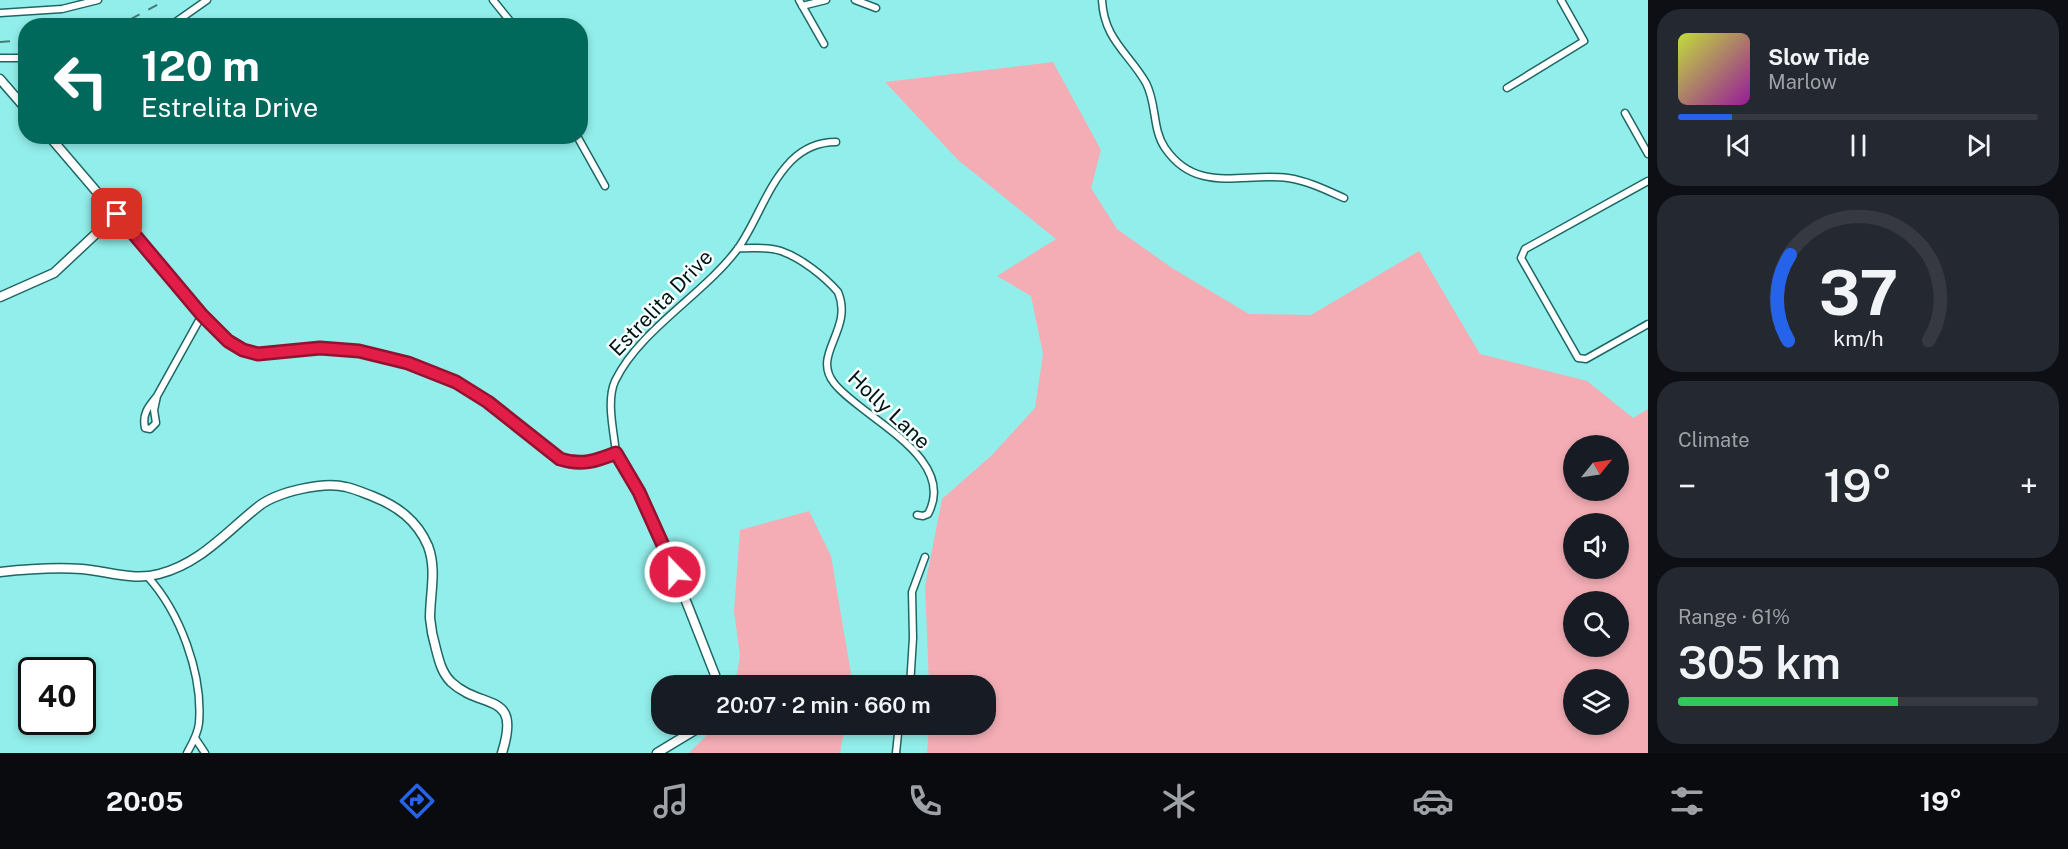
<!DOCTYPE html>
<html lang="en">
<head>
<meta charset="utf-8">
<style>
  :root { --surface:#171b24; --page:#242831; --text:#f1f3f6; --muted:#9ea1a6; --line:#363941; --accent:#2563eb }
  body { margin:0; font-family:"Public Sans",sans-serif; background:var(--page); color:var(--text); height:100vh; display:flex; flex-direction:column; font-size:22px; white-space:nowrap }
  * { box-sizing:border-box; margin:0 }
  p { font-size:20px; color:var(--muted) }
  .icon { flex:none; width:33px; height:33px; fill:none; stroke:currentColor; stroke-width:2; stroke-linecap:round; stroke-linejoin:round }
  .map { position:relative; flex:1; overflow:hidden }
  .drawer { display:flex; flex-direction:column; gap:9px; padding:9px; background:#0d0f14; width:420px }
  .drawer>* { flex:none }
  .guide { position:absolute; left:18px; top:18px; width:570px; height:126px; border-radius:24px; box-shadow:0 3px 9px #0003; background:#00695c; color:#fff; overflow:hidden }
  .needle { width:39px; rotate:60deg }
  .fabs { position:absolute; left:1563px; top:435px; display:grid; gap:12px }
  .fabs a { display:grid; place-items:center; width:66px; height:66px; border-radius:50%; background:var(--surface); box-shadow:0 3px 9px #0003; font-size:30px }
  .speed { position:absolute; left:18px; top:657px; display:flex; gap:12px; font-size:30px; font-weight:700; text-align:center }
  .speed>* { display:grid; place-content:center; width:78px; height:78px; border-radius:50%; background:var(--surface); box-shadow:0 3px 9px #0003; line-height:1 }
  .speed .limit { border:3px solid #111; border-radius:9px; background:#fff; color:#111 }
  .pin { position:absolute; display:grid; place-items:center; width:51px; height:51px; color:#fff; margin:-26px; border-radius:12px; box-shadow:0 3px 9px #0006 }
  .me { position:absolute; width:66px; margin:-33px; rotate:338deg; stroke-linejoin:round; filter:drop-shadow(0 0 4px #0008) }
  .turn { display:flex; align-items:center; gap:21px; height:126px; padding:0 24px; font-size:27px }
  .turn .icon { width:78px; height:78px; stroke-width:2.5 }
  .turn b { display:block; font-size:42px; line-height:51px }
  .big { font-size:45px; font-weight:600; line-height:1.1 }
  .drawer .card { flex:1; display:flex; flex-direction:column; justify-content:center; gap:9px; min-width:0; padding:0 21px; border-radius:24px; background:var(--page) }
  .drawer .dial { align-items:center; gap:0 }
  .dial svg { height:156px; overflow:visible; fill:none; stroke:var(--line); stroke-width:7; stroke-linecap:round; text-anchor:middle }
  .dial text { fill:var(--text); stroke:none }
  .song { display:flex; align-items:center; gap:18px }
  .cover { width:72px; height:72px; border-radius:9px; background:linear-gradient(135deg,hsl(70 70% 55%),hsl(300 70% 35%)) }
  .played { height:6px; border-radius:3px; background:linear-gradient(90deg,var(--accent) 15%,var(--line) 15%) }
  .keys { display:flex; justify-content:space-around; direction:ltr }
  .heat { display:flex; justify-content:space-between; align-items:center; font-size:33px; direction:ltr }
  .charge { height:9px; border-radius:4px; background:linear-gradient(90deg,#34c759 61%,var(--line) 0) }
  .trip { position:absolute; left:651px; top:675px; width:345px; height:60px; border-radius:24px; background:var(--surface); box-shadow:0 3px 9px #0003; font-weight:600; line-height:60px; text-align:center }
  .menu { display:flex; height:96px; justify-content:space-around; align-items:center; background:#090b0e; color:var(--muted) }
  .menu .icon { width:42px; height:42px }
  .menu .current { color:var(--accent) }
  .menu b { font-size:27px; color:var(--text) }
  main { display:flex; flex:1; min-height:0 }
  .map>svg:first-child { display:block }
  .green { fill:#f4adb5; fill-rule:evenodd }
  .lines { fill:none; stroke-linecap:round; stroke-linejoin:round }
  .minor-casing { stroke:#1d6765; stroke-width:9 }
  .tertiary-casing { stroke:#1d6765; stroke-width:11 }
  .minor { stroke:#fff; stroke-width:6 }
  .tertiary { stroke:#fff; stroke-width:8 }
  .rail { stroke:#447b78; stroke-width:2; stroke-dasharray:10 10; stroke-linecap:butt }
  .route-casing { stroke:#92132f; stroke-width:15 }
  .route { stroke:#e11d48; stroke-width:10 }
  .labels { text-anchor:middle; stroke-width:5; stroke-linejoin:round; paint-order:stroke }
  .street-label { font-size:21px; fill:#001514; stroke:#f6fefe }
</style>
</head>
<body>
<main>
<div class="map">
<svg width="1648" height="753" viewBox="0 0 1648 753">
  <rect width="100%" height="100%" fill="#92eeea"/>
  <!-- green -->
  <path class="green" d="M 1053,62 L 1101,150 L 1091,188 L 1117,229 L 1172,268 L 1249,314 L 1311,315 L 1419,251 L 1480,354 L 1587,381 L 1633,418 L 1648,409 L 1648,753 L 927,753 L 929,725 L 986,724 L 986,686 L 929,685 L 925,586 L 942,499 L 992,455 L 1035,408 L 1043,354 L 1031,296 L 997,276 L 1056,239 L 958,160 L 885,82 ZM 1574,446 L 1618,446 L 1618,490 L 1574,490 ZM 1574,524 L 1618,524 L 1618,568 L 1574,568 ZM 1574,602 L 1618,602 L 1618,646 L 1574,646 ZM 1574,680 L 1618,680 L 1618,724 L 1574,724 Z
    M 809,511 L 831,556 L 853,685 L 735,685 L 740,656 L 734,611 L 740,530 Z
    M 718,724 L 845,724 L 845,725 L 840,753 L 689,753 Z"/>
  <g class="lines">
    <defs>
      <path id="minor" d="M 493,0 L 514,26
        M 799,0 L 824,44
        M 855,0 L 876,8
        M 1102,0 C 1104,40 1129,53 1146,83 C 1157,104 1152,129 1165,148 C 1197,195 1243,172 1288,178 C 1308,181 1326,190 1344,198
        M 802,6 L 826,0
        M 0,13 L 62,9 L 98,0
        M 170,26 L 207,0
        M 0,58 L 26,58
        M 1507,88 L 1584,41 L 1561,0
        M 1625,113 L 1648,154
        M 577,136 L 605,186
        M 1648,181 L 1525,249 L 1521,258 L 1578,358 L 1586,359 L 1648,324
        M 738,248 C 751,249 768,246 781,251 C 801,258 824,276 838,292 C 854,330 811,354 834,383 C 860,417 959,457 928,514 L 923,516 L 917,515
        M 157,396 C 148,407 142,414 145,428 L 150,429 L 156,423 L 154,410 L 157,396 L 202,315
        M 616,453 C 614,432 606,401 615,381 C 640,329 705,294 739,247 C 758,219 767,186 791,161 C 803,149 819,142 836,142
        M 147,576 C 180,612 203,674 199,723 C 198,734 192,744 187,753
        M 910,686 L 913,638 L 912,592 L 925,557
        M 195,738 L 205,753
        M 896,753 L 899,724"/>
      <path id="tertiary" d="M 0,79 L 26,109
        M 49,136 L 202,315 C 215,328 227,343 244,350 C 268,360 295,348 320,348 C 349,348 379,353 406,362 C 466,381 511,420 560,459 C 581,466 596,460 616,453 C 658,523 685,599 715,675 L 717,686
        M 0,297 L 54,273 L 117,214
        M 0,572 C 27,569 55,567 82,569 C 107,571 133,581 159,574 C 201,563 226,532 259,506 C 277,492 324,481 346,487 C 355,489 364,493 372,496 C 397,506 417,520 428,546 C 437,570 430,593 430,618 C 431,629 433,639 436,649 C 439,661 442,673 451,682 C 482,711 522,690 502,753
        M 657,753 L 705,724"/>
    </defs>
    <!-- minor casing -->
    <use href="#minor" class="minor-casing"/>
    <!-- tertiary casing -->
    <use href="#tertiary" class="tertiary-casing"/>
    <!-- minor -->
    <use href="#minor" class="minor"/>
    <!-- tertiary -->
    <use href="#tertiary" class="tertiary"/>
    <!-- rail -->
    <path class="rail" d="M 112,26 L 129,20 L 166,0
      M 0,42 L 26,40"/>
  </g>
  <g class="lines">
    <defs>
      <path id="route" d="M 117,214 L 202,315 L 228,341 L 243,350 L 258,354 L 320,348 L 359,351 L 408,363 L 456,382 L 488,402 L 560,459 C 581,466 596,461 616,453 L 639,492 L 675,572"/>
    </defs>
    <!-- route casing -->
    <use href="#route" class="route-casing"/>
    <!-- route -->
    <use href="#route" class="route"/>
  </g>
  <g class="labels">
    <!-- street labels -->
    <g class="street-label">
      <text transform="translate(661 303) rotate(-46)" y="7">Estrelita Drive</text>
      <text transform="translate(889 410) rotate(43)" y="7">Holly Lane</text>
    </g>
  </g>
</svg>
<div class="fabs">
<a><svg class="needle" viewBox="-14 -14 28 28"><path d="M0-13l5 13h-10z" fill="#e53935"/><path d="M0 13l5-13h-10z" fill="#9ea1a6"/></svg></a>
<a><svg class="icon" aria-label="sound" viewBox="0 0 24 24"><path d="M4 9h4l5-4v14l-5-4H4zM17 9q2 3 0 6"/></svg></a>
<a><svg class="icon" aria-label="search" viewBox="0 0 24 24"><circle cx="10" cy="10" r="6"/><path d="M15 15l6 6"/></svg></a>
<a><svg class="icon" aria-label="layers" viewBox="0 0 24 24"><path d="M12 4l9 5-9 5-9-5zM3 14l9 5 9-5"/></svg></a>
</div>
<div class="speed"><div class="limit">40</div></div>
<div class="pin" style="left:117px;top:214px;background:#d93025"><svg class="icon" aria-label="arrive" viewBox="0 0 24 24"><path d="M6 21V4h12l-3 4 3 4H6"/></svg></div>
<svg class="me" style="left:675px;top:572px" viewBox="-20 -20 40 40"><circle r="17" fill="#e11d48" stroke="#fff" stroke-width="3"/><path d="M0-11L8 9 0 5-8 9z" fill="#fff"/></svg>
<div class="trip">20:07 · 2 min · 660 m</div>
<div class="guide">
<div class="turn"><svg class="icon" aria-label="left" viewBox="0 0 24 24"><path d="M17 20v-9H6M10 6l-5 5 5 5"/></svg><div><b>120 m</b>Estrelita Drive</div></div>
</div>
</div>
<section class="drawer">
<div class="card">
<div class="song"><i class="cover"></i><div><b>Slow Tide</b><p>Marlow</p></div></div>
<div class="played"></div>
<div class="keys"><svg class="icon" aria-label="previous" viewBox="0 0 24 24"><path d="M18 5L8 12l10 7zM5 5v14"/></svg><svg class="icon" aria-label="pause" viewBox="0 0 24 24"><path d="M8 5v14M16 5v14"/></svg><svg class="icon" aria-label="next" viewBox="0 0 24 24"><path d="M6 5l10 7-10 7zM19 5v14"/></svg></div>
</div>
<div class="card dial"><svg viewBox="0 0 100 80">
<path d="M14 69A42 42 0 1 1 86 69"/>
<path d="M14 69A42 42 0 0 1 15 25" stroke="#2563eb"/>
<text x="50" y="56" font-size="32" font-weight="700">37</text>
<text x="50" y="72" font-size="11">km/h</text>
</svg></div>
<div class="card"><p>Climate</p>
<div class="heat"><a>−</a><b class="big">19°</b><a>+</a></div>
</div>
<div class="card"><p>Range · 61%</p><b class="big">305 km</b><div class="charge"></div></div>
</section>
</main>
<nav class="menu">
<b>20:05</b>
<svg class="icon current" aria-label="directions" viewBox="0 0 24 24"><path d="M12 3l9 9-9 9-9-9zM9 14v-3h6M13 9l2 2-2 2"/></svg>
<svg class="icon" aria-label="music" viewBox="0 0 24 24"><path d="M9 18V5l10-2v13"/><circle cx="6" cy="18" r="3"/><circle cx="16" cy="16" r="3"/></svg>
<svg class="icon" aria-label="phone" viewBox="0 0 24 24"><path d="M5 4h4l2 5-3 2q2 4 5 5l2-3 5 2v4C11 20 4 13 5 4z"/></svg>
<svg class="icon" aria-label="climate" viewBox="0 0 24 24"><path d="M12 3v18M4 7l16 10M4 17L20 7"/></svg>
<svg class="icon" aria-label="car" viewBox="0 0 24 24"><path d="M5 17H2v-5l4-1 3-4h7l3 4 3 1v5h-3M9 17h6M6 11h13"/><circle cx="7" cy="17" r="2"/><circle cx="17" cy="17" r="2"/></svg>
<svg class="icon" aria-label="filters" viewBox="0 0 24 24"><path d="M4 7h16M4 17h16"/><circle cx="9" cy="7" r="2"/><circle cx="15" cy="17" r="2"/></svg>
<b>19°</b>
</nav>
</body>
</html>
